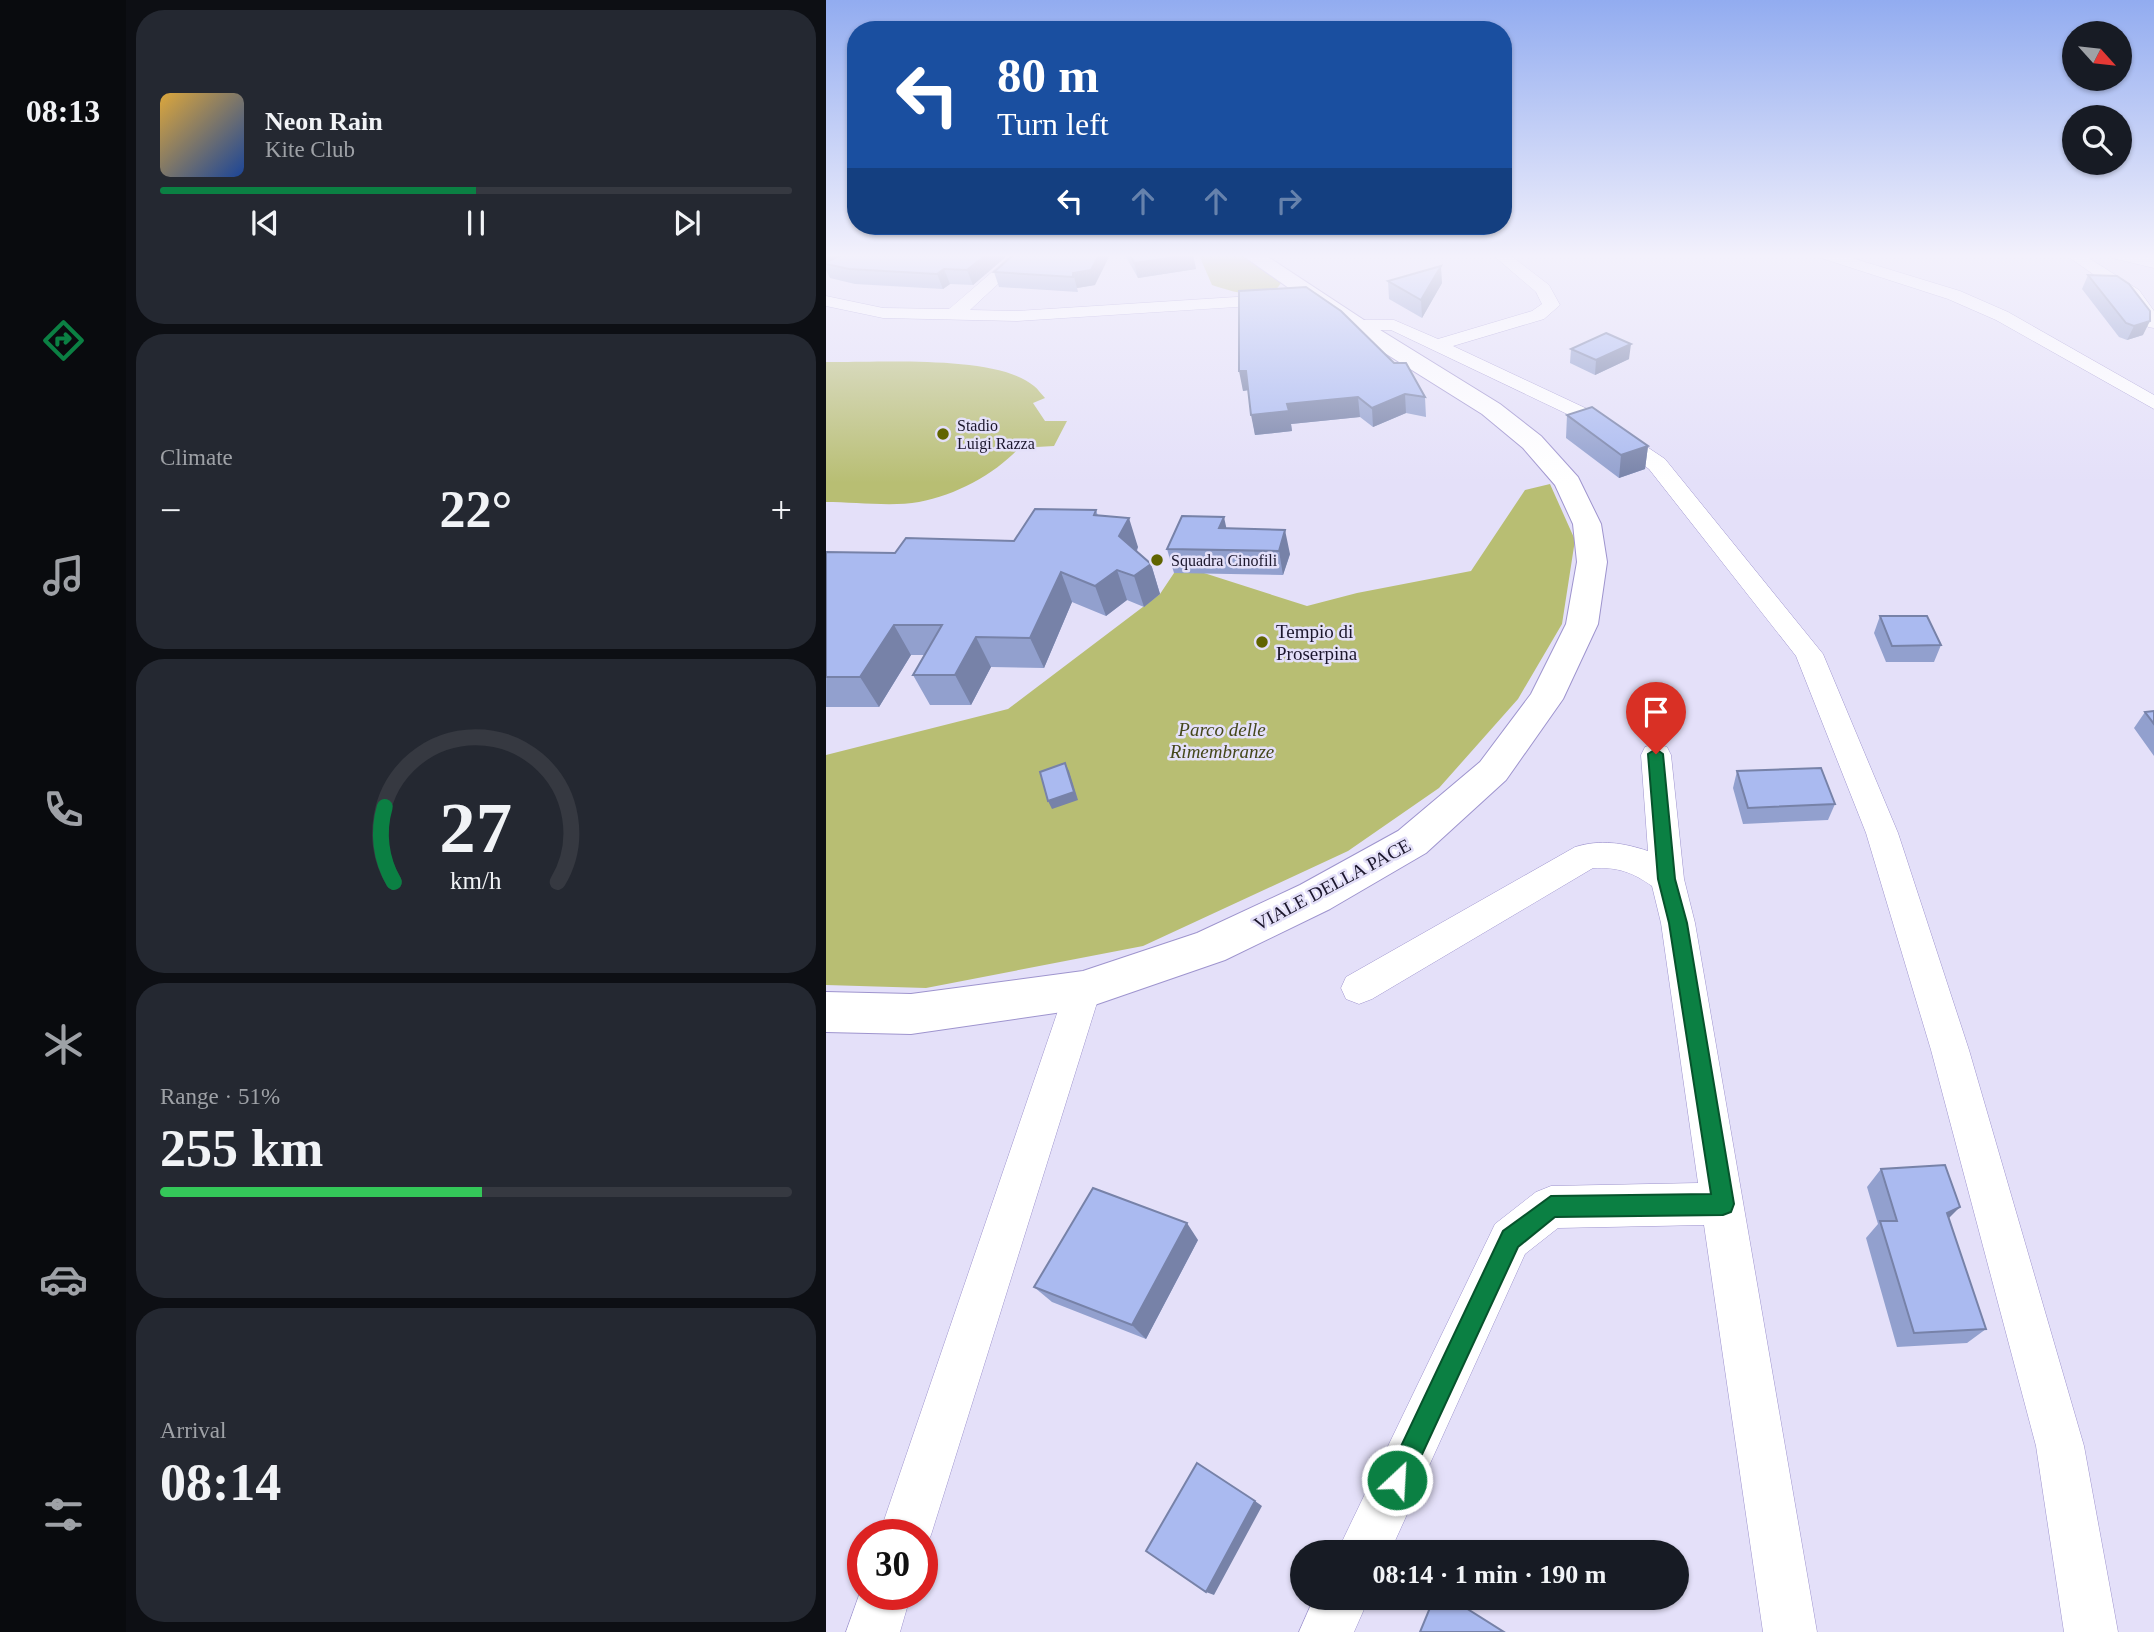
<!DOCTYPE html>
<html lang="en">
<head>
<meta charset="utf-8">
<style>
  :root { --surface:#171b24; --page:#242831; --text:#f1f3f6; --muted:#9ea1a6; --line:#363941; --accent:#0b8043 }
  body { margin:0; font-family:Georgia,serif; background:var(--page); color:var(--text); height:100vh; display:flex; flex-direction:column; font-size:26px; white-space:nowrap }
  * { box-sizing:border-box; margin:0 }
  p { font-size:23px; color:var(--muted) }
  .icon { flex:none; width:38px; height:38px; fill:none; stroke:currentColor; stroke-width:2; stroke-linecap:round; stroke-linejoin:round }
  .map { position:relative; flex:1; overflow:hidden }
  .side { display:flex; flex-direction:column; gap:10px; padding:10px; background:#0d0f14; width:700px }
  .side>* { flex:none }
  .hud { position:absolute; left:21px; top:21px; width:665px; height:214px; border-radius:28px; box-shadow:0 2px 5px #0004; background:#1a4fa0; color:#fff; overflow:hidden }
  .needle { width:46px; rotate:117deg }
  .fabs { position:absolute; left:1236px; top:21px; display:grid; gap:14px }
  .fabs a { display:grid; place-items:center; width:70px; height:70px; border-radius:50%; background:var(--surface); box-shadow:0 2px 5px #0004; font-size:35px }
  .speed { position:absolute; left:21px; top:1519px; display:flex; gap:14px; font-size:35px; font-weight:700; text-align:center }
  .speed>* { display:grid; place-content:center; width:91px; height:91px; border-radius:50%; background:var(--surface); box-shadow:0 2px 5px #0004; line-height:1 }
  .speed .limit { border:10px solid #d22; background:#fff; color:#111 }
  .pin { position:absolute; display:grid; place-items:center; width:60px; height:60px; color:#fff; margin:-72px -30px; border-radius:50% 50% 50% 0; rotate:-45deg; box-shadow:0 0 7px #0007 }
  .pin .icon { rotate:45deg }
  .me { position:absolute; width:77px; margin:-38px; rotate:25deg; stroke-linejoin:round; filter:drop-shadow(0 0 5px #0008) }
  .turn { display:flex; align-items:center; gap:24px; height:147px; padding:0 35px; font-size:32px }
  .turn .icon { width:91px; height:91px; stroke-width:2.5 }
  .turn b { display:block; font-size:49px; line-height:60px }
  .lanes { display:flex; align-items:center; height:66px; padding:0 35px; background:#0003; justify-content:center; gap:35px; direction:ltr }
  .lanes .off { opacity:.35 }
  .big { font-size:52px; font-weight:600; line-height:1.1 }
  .side .card { flex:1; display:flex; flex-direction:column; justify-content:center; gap:10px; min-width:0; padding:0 24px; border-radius:28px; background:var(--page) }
  .side .dial { align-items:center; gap:0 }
  .dial svg { height:182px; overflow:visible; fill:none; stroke:var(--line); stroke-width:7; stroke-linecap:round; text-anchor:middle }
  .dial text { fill:var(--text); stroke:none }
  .song { display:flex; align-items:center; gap:21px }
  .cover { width:84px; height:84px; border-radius:10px; background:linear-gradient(135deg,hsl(40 70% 55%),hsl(220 70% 35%)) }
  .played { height:7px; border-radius:4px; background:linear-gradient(90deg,var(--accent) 50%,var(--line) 50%) }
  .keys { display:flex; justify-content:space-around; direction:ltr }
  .heat { display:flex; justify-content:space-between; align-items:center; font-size:38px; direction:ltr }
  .charge { height:10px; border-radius:5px; background:linear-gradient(90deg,#34c759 51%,var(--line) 0) }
  .trip { position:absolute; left:464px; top:1540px; width:399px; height:70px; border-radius:35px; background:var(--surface); box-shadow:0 2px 5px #0004; font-weight:600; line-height:70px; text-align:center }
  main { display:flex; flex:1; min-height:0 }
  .dock { display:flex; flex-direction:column; width:126px; justify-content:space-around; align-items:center; background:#090b0e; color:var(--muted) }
  .dock .icon { width:49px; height:49px }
  .dock .on { color:var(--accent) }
  .dock b { font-size:32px; color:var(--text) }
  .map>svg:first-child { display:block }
  .green { fill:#b8be73 }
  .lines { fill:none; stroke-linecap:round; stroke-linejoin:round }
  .minor-casing { stroke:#9e94ce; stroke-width:1 }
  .major-casing { stroke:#9e94ce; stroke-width:2 }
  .minor { fill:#fff; fill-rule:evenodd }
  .major { fill:#fff; fill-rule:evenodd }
  .wall { fill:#92a0ce }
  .shaded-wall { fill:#7782a8 }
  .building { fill:#aabaf0; stroke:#7782a8; stroke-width:2 }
  .route { fill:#0b8043; stroke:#07532c; stroke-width:2 }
  .poi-dot { fill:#606400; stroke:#e4e0f9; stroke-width:2.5 }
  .labels { text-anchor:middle; stroke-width:5; stroke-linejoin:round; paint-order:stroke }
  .far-poi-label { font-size:16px; fill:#1b162c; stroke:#e4e0f9; text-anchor:start }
  .poi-label { font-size:19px; fill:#1b162c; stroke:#e4e0f9; text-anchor:start }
  .park-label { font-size:19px; font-style:italic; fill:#45471b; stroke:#e4e0f9 }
  .street-label { font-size:19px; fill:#1b162c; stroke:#e4e0f9 }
</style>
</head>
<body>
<main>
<nav class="dock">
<b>08:13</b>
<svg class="icon on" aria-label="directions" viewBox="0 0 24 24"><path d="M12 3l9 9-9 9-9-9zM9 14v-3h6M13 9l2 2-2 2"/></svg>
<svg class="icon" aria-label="music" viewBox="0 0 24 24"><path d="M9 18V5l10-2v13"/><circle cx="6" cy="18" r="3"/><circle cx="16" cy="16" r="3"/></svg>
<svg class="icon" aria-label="phone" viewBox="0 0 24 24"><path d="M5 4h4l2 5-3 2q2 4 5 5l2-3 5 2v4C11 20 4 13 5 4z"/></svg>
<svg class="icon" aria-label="climate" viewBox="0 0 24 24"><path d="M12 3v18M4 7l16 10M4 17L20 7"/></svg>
<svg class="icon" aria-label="car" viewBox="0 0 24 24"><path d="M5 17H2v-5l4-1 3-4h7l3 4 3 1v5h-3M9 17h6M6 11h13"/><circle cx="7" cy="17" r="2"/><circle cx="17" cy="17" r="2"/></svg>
<svg class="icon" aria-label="filters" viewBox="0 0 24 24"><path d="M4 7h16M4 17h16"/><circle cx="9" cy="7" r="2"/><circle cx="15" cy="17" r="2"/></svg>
</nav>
<section class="side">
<div class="card">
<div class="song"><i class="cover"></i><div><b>Neon Rain</b><p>Kite Club</p></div></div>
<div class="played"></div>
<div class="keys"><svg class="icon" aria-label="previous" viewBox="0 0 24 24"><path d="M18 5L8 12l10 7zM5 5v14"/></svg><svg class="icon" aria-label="pause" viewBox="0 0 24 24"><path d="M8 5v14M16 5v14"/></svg><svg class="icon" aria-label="next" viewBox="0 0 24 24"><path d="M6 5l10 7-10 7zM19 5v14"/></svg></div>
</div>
<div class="card"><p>Climate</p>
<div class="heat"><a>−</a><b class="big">22°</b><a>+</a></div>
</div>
<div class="card dial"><svg viewBox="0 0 100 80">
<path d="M14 69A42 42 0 1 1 86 69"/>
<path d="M14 69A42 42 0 0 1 10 36" stroke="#0b8043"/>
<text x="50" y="56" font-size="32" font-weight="700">27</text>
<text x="50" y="72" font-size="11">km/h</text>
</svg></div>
<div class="card"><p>Range · 51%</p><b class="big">255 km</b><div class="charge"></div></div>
<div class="card"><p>Arrival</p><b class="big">08:14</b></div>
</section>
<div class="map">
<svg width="1328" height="1632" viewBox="0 0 1328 1632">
  <rect width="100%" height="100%" fill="#e4e0f9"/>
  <!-- green -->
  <path class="green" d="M 373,255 L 418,255 L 456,280 C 447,306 405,291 386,285 Z
    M 0,362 C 49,363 171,354 208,386 C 212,389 215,394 219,398 L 207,403 L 219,421 L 241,421 L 228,446 L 193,448 C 168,475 130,495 93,502 C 66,507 28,502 0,502 Z
    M 724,484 L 749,540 L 736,624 L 692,699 L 613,788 L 522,851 L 317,946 L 100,988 L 0,985 L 0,755 L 182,709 L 334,594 L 348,573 L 378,573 L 481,606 L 531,593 L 645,571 L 699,490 Z"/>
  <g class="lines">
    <defs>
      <path id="minor" d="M 186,255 L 203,255 L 144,310 L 191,311 L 456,294 L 465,299 L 456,304 L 191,321 L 57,318 L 0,306 L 0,296 L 57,308 L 123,309 Z
        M 667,255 L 684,255 L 723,285 L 734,305 L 718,319 L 627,346 L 772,414 L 839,459 L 997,654 L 1072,833 L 1143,1050 L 1258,1446 L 1292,1632 L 1238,1632 L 1210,1446 L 1105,1050 L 1040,833 L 970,656 L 823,469 L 758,422 L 565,330 L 530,330 L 521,325 L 530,320 L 568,320 L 612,339 L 706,311 L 716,304 L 710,292 Z
        M 993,255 L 1016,255 L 1134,291 L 1182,312 L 1328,395 L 1328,409 L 1170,320 L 1122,299 L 995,258 Z
        M 1240,255 L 1258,255 L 1313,290 L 1328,311 L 1328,328 L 1322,327 L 1301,298 Z
        M 1284,255 L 1312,255 L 1328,258 L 1328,268 L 1286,258 Z
        M 830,744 L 841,747 L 845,755 L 858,879 L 869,923 L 991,1632 L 937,1632 L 878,1225 L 732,1228 L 699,1254 L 564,1552 L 511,1552 L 669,1224 L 710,1192 L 725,1186 L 872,1183 L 835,923 L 826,886 C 806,872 792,867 767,868 L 546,999 L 533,1004 L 520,999 L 515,988 L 520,977 L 749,847 C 774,839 798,843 822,851 L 815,755 L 819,747 Z
        M 257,974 L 270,979 L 275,990 L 105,1535 L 96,1553 L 96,1535 L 53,1535 L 239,990 L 244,979 Z
        M 37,1584 L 37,1594 L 85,1594 L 74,1632 L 20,1632 Z
        M 488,1598 L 543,1598 L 528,1632 L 473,1632 Z"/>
      <path id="major" d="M 416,255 L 439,255 L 538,320 L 674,404 L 715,436 L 752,477 L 775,524 L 781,562 L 772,624 L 737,699 L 680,780 L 600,853 L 504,909 L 399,960 L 257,1009 L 85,1034 L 0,1032 L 0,992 L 85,994 L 257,971 L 371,933 L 474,885 L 572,831 L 654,762 L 705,694 L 740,624 L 751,562 L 747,524 L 729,485 L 697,448 L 656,414 L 522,330 Z"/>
    </defs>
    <!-- minor casing -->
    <use href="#minor" class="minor-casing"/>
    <!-- major casing -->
    <use href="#major" class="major-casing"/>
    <!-- minor -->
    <use href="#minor" class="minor"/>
    <!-- major -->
    <use href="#major" class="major"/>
  </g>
  <!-- wall -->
  <path class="wall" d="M 0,255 L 182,255 L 147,285 L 124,284 L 117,289 L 29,284 L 4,278 L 0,270 Z
    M 187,255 L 269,285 L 251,288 L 252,292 L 173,287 L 168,272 Z
    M 299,255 L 367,255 L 370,269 L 312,278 Z
    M 1262,275 L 1317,335 L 1301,340 L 1293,337 L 1256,289 Z
    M 562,281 L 616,283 L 596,318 L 563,299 Z
    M 413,291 L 599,397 L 600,417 L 580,413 L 547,427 L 534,417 L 465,424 L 466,431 L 429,435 L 422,390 L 417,391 Z
    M 745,349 L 803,359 L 769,375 L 744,363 Z
    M 741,415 L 822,446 L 819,469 L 793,478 L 740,438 Z
    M 270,510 L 272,516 L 312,547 L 311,551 L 325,564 L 334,594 L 318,607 L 301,600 L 280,616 L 246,602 L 218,668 L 165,667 L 145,705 L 104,705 L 87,675 L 98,655 L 85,655 L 53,707 L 0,707 L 0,552 L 69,553 L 188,541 Z
    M 400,529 L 464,554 L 457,575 L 348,573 L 341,549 Z
    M 1054,616 L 1115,645 L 1108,662 L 1060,662 L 1048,633 Z
    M 1328,711 L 1328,756 L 1308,728 L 1319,712 Z
    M 911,771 L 1009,804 L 1002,820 L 917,824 L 907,788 Z
    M 1055,1169 L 1123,1219 L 1160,1329 L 1141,1343 L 1071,1347 L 1040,1238 L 1052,1224 L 1041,1187 Z
    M 372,1240 L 320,1339 L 226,1302 L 208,1287 Z"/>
  <!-- shaded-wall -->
  <path class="shaded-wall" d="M 0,255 L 20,255 L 0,263 Z
    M 160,255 L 182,255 L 147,285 L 141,270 Z
    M 273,255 L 284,255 L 269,285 L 251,288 L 252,292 L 247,273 Z
    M 367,255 L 370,269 L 312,278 L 308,263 Z
    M 615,266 L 616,283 L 596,318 L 595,300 Z
    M 118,269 L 124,284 L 117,289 L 111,274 Z
    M 1324,321 L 1317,335 L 1301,340 L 1308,326 Z
    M 805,344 L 803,359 L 769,375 L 770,360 Z
    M 413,371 L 420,371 L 423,390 L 417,391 Z
    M 579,394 L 580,413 L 547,427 L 546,408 Z
    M 532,397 L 534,417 L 465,424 L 466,431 L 429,435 L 425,415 L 461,404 Z
    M 822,446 L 819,469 L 793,478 L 795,455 Z
    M 398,517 L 403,540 L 393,528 Z
    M 303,518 L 312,547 L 303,565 L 293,536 Z
    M 459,530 L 464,554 L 457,575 L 453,551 Z
    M 325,564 L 334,594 L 318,607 L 308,576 Z
    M 291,570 L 301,600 L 280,616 L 269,586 Z
    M 235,572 L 246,602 L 218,668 L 204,638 Z
    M 68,625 L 85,655 L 53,707 L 34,677 Z
    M 150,637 L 165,667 L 145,705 L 129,675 Z
    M 239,763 L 243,771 L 252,800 L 226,809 L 222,801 Z
    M 1134,1207 L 1117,1224 L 1121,1213 Z
    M 361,1223 L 372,1240 L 320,1339 L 306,1325 Z
    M 429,1501 L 436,1506 L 388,1595 L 380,1592 Z"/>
  <!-- building -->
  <path class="building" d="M 16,255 L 160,255 L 141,270 L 118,269 L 111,274 L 23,269 L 0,264 L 0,262 Z
    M 187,255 L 273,255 L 265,270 L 247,273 L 247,277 L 168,272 Z
    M 304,255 L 364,255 L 308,263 Z
    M 615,266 L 595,300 L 562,281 Z
    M 1262,275 L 1291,276 L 1303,284 L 1324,311 L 1324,321 L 1308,326 L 1300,323 Z
    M 480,287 L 515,311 L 568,363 L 580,363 L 599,397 L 579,394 L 546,408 L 532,397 L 461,404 L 463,411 L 425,415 L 420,371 L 413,371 L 413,291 Z
    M 780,333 L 805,344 L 770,360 L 745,349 Z
    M 766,407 L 822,446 L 795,455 L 741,415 Z
    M 209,509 L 270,510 L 268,515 L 303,518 L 293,536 L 325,564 L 308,576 L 291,570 L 269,586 L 235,572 L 204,638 L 150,637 L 129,675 L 87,675 L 116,625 L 68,625 L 34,677 L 0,677 L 0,552 L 69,553 L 80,538 L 188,541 Z
    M 356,516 L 398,517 L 393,528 L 459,530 L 453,551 L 341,549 Z
    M 1054,616 L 1101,616 L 1115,645 L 1066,646 Z
    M 1328,711 L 1328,724 L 1319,712 Z
    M 239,763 L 248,792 L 222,801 L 214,772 Z
    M 995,768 L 1009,804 L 922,808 L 911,771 Z
    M 1119,1165 L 1134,1207 L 1121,1213 L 1160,1329 L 1088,1333 L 1054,1221 L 1071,1221 L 1055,1169 Z
    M 267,1188 L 361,1223 L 306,1325 L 208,1287 Z
    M 371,1463 L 429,1501 L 380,1592 L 320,1551 Z
    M 608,1598 L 624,1598 L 678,1632 L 594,1632 Z"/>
  <!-- sky -->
  <linearGradient id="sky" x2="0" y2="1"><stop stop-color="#92acf0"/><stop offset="0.53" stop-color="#f3f1fc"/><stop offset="1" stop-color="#f3f1fc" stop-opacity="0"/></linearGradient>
  <rect width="1328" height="483" fill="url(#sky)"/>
  <!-- route -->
  <path class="route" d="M 830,749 L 837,754 L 849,879 L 861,923 L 908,1204 L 905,1212 L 897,1215 L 729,1217 L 692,1247 L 580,1489 L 571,1493 L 562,1489 L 559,1480 L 677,1231 L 725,1196 L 885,1194 L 843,923 L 832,879 L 822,754 Z"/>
  <!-- markers -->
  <g class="poi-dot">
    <circle cx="117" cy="434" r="7"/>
    <circle cx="331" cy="560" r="7"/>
    <circle cx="436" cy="642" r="7"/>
  </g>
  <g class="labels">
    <!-- far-poi labels -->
    <g class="far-poi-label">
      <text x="131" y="431">Stadio<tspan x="131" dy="18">Luigi Razza</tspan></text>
      <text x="345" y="566">Squadra Cinofili</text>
    </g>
    <!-- poi labels -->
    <g class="poi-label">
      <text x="450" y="638">Tempio di<tspan x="450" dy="22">Proserpina</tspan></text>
    </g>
    <!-- park labels -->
    <g class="park-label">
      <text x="396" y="736">Parco delle<tspan x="396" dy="22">Rimembranze</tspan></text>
    </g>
    <!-- street labels -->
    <g class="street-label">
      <text transform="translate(506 884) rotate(-28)" y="7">VIALE DELLA PACE</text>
    </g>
  </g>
</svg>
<div class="fabs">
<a><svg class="needle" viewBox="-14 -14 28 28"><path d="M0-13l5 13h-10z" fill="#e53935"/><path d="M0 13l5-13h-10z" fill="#9ea1a6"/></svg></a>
<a><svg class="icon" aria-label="search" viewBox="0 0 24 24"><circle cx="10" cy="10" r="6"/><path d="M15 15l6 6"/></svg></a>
</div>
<div class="speed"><div class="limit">30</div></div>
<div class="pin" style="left:830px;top:754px;background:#d93025"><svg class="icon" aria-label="arrive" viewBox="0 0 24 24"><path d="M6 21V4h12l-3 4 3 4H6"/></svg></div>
<svg class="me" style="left:571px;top:1480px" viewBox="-20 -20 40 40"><circle r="17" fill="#0b8043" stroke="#fff" stroke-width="3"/><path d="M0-11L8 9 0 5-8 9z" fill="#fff"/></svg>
<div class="trip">08:14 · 1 min · 190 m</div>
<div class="hud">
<div class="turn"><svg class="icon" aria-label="left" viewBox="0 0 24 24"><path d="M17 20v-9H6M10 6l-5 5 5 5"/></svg><div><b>80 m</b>Turn left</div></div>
<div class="lanes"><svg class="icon" aria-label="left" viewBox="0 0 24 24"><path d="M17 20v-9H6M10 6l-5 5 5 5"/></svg><svg class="icon off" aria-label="ahead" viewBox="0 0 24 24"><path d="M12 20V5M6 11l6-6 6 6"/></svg><svg class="icon off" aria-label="ahead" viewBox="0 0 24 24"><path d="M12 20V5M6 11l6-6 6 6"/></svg><svg class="icon off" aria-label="right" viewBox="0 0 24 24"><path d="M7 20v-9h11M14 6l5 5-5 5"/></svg></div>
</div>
</div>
</main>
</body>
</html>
